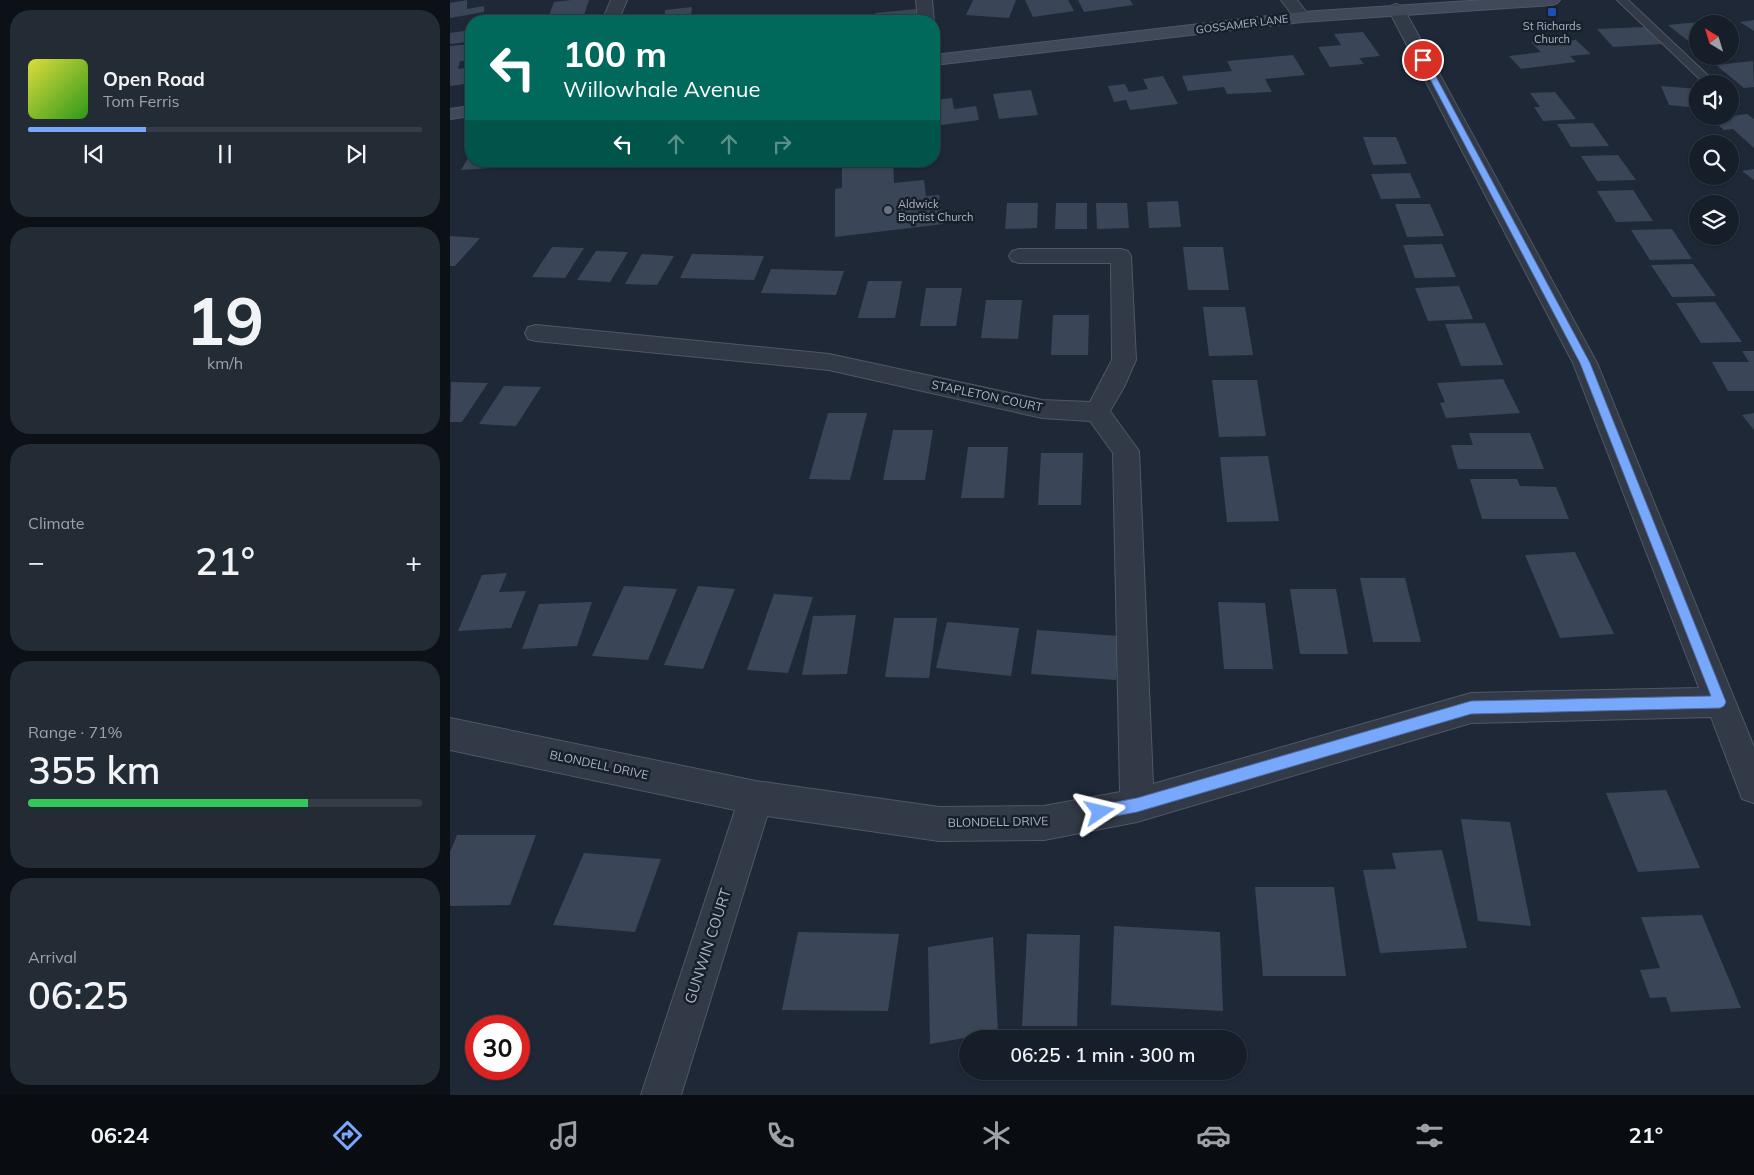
<!DOCTYPE html>
<html lang="en">
<head>
<meta charset="utf-8">
<style>
  :root { --surface:#161e29; --page:#232b35; --text:#f1f3f6; --muted:#9ea2a8; --line:#353c46; --accent:#78a8fc }
  body { margin:0; font-family:Mulish,sans-serif; background:var(--page); color:var(--text); height:100vh; display:flex; flex-direction:column; font-size:19px; white-space:nowrap }
  * { box-sizing:border-box; margin:0 }
  p { font-size:16px; color:var(--muted) }
  .icon { flex:none; width:28px; height:28px; fill:none; stroke:currentColor; stroke-width:2; stroke-linecap:round; stroke-linejoin:round }
  .map { position:relative; flex:1; overflow:hidden }
  .sheet { display:flex; flex-direction:column; gap:10px; padding:10px; background:#0c1017; width:450px }
  .sheet>* { flex:none }
  .banner { position:absolute; left:15px; top:15px; width:475px; height:152px; border-radius:20px; box-shadow:0 1px 4px #0004,0 0 0 1px var(--line); background:#00695c; color:#fff; overflow:hidden }
  .needle { width:32px; rotate:322deg }
  .buttons { position:absolute; left:1239px; top:15px; display:grid; gap:10px }
  .buttons a { display:grid; place-items:center; width:50px; height:50px; border-radius:50%; background:var(--surface); box-shadow:0 1px 4px #0004,0 0 0 1px var(--line); font-size:25px }
  .speed { position:absolute; left:15px; top:1015px; display:flex; gap:10px; font-size:25px; font-weight:700; text-align:center }
  .speed>* { display:grid; place-content:center; width:65px; height:65px; border-radius:50%; background:var(--surface); box-shadow:0 1px 4px #0004,0 0 0 1px var(--line); line-height:1 }
  .speed .limit { border:8px solid #d22; background:#fff; color:#111 }
  .pin { position:absolute; display:grid; place-items:center; width:42px; height:42px; color:#fff; margin:-21px; border:2px solid #fff; border-radius:50%; box-shadow:0 1px 5px #0007 }
  .me { position:absolute; width:55px; margin:-28px; rotate:80deg; stroke-linejoin:round; filter:drop-shadow(0 0 4px #0008) }
  .turn { display:flex; align-items:center; gap:18px; height:105px; padding:0 15px; font-size:22px }
  .turn .icon { width:65px; height:65px; stroke-width:2.5 }
  .turn b { display:block; font-size:35px; line-height:42px }
  .lanes { display:flex; align-items:center; height:48px; padding:0 15px; background:#0003; justify-content:center; gap:25px; direction:ltr }
  .lanes .off { opacity:.35 }
  .big { font-size:38px; font-weight:600; line-height:1.1 }
  .sheet .tile { flex:1; display:flex; flex-direction:column; justify-content:center; gap:8px; min-width:0; padding:0 18px; border-radius:20px; background:var(--page) }
  .sheet .dial { align-items:center; gap:0 }
  .dial b { font-size:65px; line-height:1 }
  .song { display:flex; align-items:center; gap:15px }
  .cover { width:60px; height:60px; border-radius:8px; background:linear-gradient(135deg,hsl(60 70% 55%),hsl(110 70% 35%)) }
  .played { height:5px; border-radius:2px; background:linear-gradient(90deg,var(--accent) 30%,var(--line) 30%) }
  .keys { display:flex; justify-content:space-around; direction:ltr }
  .heat { display:flex; justify-content:space-between; align-items:center; font-size:28px; direction:ltr }
  .charge { height:8px; border-radius:4px; background:linear-gradient(90deg,#34c759 71%,var(--line) 0) }
  .trip { position:absolute; left:509px; top:1030px; width:288px; height:50px; border-radius:25px; background:var(--surface); box-shadow:0 1px 4px #0004,0 0 0 1px var(--line); font-weight:600; line-height:50px; text-align:center }
  .dock { display:flex; height:80px; justify-content:space-around; align-items:center; background:#090c10; color:var(--muted) }
  .dock .icon { width:35px; height:35px }
  .dock .current { color:var(--accent) }
  .dock b { font-size:22px; color:var(--text) }
  main { display:flex; flex:1; min-height:0 }
  .map>svg:first-child { display:block }
  .building { fill:#3a4657 }
  .lines { fill:none; stroke-linecap:round; stroke-linejoin:round }
  .lane-casing { stroke:#4f5765; stroke-width:2 }
  .street-casing { stroke:#4f5765; stroke-width:2 }
  .secondary-casing { stroke:#4f5765; stroke-width:2 }
  .lane { fill:#323a47; fill-rule:evenodd }
  .street { fill:#323a47; fill-rule:evenodd }
  .secondary { fill:#3f495a; fill-rule:evenodd }
  .route { fill:#78a8fc; stroke:#4e6da4 }
  .transit-dot { fill:#1a4fb4; stroke:#171f2b; stroke-width:2 }
  .worship-dot { fill:#6b7280; stroke:#171f2b; stroke-width:2 }
  .labels { text-anchor:middle; stroke-width:5; stroke-linejoin:round; paint-order:stroke }
  .far-street-label { font-size:11px; fill:#abb4c4; stroke:#171f2b }
  .far-poi-label { font-size:11px; fill:#abb4c4; stroke:#171f2b }
  .street-label { font-size:12px; fill:#abb4c4; stroke:#171f2b }
  .near-street-label { font-size:15px; fill:#abb4c4; stroke:#171f2b }
</style>
</head>
<body>
<main>
<section class="sheet">
<div class="tile">
<div class="song"><i class="cover"></i><div><b>Open Road</b><p>Tom Ferris</p></div></div>
<div class="played"></div>
<div class="keys"><svg class="icon" aria-label="previous" viewBox="0 0 24 24"><path d="M18 5L8 12l10 7zM5 5v14"/></svg><svg class="icon" aria-label="pause" viewBox="0 0 24 24"><path d="M8 5v14M16 5v14"/></svg><svg class="icon" aria-label="next" viewBox="0 0 24 24"><path d="M6 5l10 7-10 7zM19 5v14"/></svg></div>
</div>
<div class="tile dial"><b>19</b><p>km/h</p></div>
<div class="tile"><p>Climate</p>
<div class="heat"><a>−</a><b class="big">21°</b><a>+</a></div>
</div>
<div class="tile"><p>Range · 71%</p><b class="big">355 km</b><div class="charge"></div></div>
<div class="tile"><p>Arrival</p><b class="big">06:25</b></div>
</section>
<div class="map">
<svg width="1304" height="1095" viewBox="0 0 1304 1095">
  <rect width="100%" height="100%" fill="#1e2837"/>
  <!-- building -->
  <path class="building" d="M 17,0 L 17,9 L 34,6 L 34,12 L 0,18 L 0,3 Z
    M 121,0 L 139,0 L 132,21 L 97,21 L 104,2 Z
    M 523,0 L 566,0 L 559,18 L 516,15 Z
    M 575,0 L 618,0 L 624,11 L 583,17 Z
    M 628,0 L 680,0 L 683,5 L 634,12 Z
    M 242,7 L 241,18 L 214,21 L 215,10 Z
    M 466,9 L 467,18 L 459,19 L 459,21 L 434,21 L 434,18 L 425,19 L 425,13 Z
    M 1270,20 L 1276,24 L 1248,24 L 1248,39 L 1237,40 L 1218,25 Z
    M 1304,20 L 1304,31 L 1290,22 Z
    M 1196,27 L 1212,44 L 1163,47 L 1147,29 Z
    M 21,30 L 17,42 L 0,44 L 0,33 Z
    M 913,32 L 930,56 L 909,58 L 914,64 L 880,67 L 868,47 L 891,45 L 884,34 Z
    M 1126,40 L 1141,54 L 1120,56 L 1126,62 L 1071,69 L 1059,56 L 1091,52 L 1081,42 L 1094,41 L 1097,43 Z
    M 21,44 L 21,60 L 10,61 L 8,69 L 21,67 L 21,83 L 0,86 L 0,46 Z
    M 843,55 L 855,75 L 815,79 L 822,92 L 777,94 L 774,87 L 738,91 L 732,76 L 782,71 L 777,61 Z
    M 1303,61 L 1304,87 L 1294,88 L 1266,65 Z
    M 713,76 L 728,104 L 680,110 L 676,100 L 664,102 L 658,86 L 675,84 L 679,92 L 698,89 L 693,79 Z
    M 1211,86 L 1248,89 L 1248,108 L 1219,105 Z
    M 581,90 L 588,115 L 549,119 L 543,94 Z
    M 1105,92 L 1126,119 L 1093,121 L 1084,107 L 1090,107 L 1080,93 Z
    M 502,98 L 504,109 L 526,106 L 529,120 L 484,126 L 484,114 L 489,113 L 486,100 Z
    M 1297,114 L 1304,119 L 1304,148 L 1283,129 L 1274,130 L 1261,119 Z
    M 1143,123 L 1159,146 L 1121,147 L 1107,124 Z
    M 913,137 L 946,137 L 957,164 L 923,165 Z
    M 21,153 L 21,161 L 61,161 L 57,167 L 11,170 Z
    M 1168,155 L 1186,180 L 1147,181 L 1131,156 Z
    M 73,161 L 109,161 L 107,164 L 71,167 Z
    M 392,161 L 443,161 L 444,183 L 474,180 L 476,196 L 489,195 L 493,224 L 385,237 L 385,189 L 392,188 Z
    M 1304,169 L 1304,180 L 1292,171 Z
    M 960,173 L 971,198 L 931,199 L 921,174 Z
    M 1183,190 L 1203,221 L 1166,222 L 1147,191 Z
    M 728,201 L 731,227 L 699,228 L 697,202 Z
    M 557,203 L 588,203 L 587,228 L 555,229 Z
    M 606,203 L 637,203 L 637,229 L 605,229 Z
    M 646,203 L 677,203 L 679,228 L 647,229 Z
    M 945,204 L 980,204 L 994,236 L 957,237 Z
    M 1222,229 L 1242,259 L 1200,260 L 1181,230 Z
    M 0,236 L 30,238 L 5,266 L 0,266 Z
    M 992,244 L 1006,277 L 965,278 L 953,245 Z
    M 102,247 L 134,248 L 115,278 L 82,277 Z
    M 733,247 L 773,247 L 779,290 L 738,290 Z
    M 146,251 L 178,252 L 160,282 L 127,280 Z
    M 192,254 L 224,256 L 207,285 L 175,284 Z
    M 242,254 L 314,256 L 304,280 L 230,278 Z
    M 1243,264 L 1266,296 L 1222,297 L 1201,265 Z
    M 321,269 L 394,271 L 386,295 L 311,293 Z
    M 418,281 L 452,281 L 445,318 L 408,318 Z
    M 1009,286 L 1023,319 L 978,321 L 965,288 Z
    M 476,288 L 512,288 L 506,326 L 470,326 Z
    M 536,300 L 572,300 L 568,339 L 531,338 Z
    M 1265,302 L 1292,342 L 1251,343 L 1226,303 Z
    M 753,307 L 795,307 L 803,355 L 759,356 Z
    M 603,315 L 639,315 L 638,355 L 601,355 Z
    M 1035,323 L 1053,365 L 1011,366 L 995,324 Z
    M 1292,351 L 1304,351 L 1304,391 L 1278,391 L 1262,362 L 1299,362 Z
    M 1053,379 L 1070,413 L 996,418 L 990,403 L 995,402 L 987,383 Z
    M 762,380 L 807,380 L 816,436 L 769,437 Z
    M 1,382 L 38,383 L 12,422 L 0,422 Z
    M 54,386 L 91,387 L 66,426 L 29,424 Z
    M 378,413 L 417,413 L 400,480 L 359,479 Z
    M 1304,413 L 1304,430 L 1292,415 Z
    M 443,430 L 483,430 L 475,480 L 433,480 Z
    M 1019,433 L 1080,433 L 1094,469 L 1008,469 L 1001,445 L 1023,445 Z
    M 518,447 L 558,447 L 554,498 L 511,498 Z
    M 591,453 L 633,453 L 631,505 L 588,505 Z
    M 818,456 L 829,521 L 777,522 L 770,457 Z
    M 1020,479 L 1067,479 L 1070,486 L 1106,487 L 1119,519 L 1032,519 Z
    M 1125,552 L 1147,598 L 1164,634 L 1110,638 L 1075,555 Z
    M 57,573 L 49,592 L 76,591 L 61,628 L 8,631 L 32,575 Z
    M 910,578 L 955,578 L 971,642 L 923,642 Z
    M 174,586 L 227,589 L 198,660 L 142,656 Z
    M 248,586 L 285,589 L 253,669 L 214,665 Z
    M 840,589 L 886,589 L 898,654 L 850,654 Z
    M 324,594 L 363,597 L 338,673 L 297,670 Z
    M 142,602 L 127,646 L 72,649 L 89,604 Z
    M 768,602 L 815,603 L 823,669 L 774,669 Z
    M 406,615 L 397,674 L 352,675 L 363,616 Z
    M 444,618 L 487,618 L 479,678 L 435,677 Z
    M 497,622 L 569,628 L 561,676 L 486,668 Z
    M 587,630 L 669,636 L 666,680 L 581,674 Z
    M 1216,790 L 1250,868 L 1188,872 L 1156,793 Z
    M 1011,819 L 1060,822 L 1081,926 L 1028,921 Z
    M 7,835 L 86,835 L 60,905 L 0,906 L 0,852 Z
    M 992,850 L 1017,948 L 930,953 L 913,870 L 946,869 L 942,853 Z
    M 134,853 L 211,859 L 185,932 L 103,925 Z
    M 805,887 L 884,887 L 896,976 L 813,976 Z
    M 1252,915 L 1291,1008 L 1221,1012 L 1216,997 L 1200,998 L 1190,970 L 1210,968 L 1191,917 Z
    M 664,926 L 770,932 L 773,1011 L 661,1005 Z
    M 348,932 L 449,934 L 438,1011 L 332,1010 Z
    M 577,934 L 630,935 L 627,1026 L 572,1026 Z
    M 543,937 L 548,1032 L 480,1044 L 478,947 Z"/>
  <g class="lines">
    <defs>
      <path id="lane" d="M 1167,0 L 1178,0 L 1267,84 L 1255,84 Z
        M 1280,98 L 1284,99 L 1289,104 L 1287,106 L 1280,107 Z"/>
      <path id="street" d="M 161,0 L 177,0 L 168,21 L 152,21 Z
        M 466,0 L 482,0 L 484,21 L 468,21 Z
        M 831,0 L 847,0 L 860,17 L 858,20 L 846,20 Z
        M 946,4 L 951,6 L 954,9 L 1147,363 L 1304,747 L 1304,803 L 1292,799 L 1261,717 L 1021,723 L 687,822 L 594,840 L 489,841 L 317,816 L 231,1095 L 191,1095 L 285,810 L 0,750 L 0,718 L 306,781 L 489,807 L 594,806 L 670,792 L 663,453 L 640,421 L 592,418 L 379,370 L 86,341 L 78,339 L 75,333 L 78,327 L 86,325 L 379,354 L 592,400 L 640,402 L 662,360 L 661,263 L 569,263 L 562,261 L 559,256 L 562,251 L 569,249 L 671,249 L 678,251 L 681,256 L 686,360 L 674,387 L 660,411 L 689,451 L 703,784 L 1021,693 L 1249,688 L 1123,363 L 938,9 L 941,6 Z"/>
      <path id="secondary" d="M 1035,0 L 1110,0 L 1107,3 L 1102,5 L 852,22 L 484,65 L 484,55 L 852,12 Z
        M 21,106 L 21,116 L 0,119 L 0,109 Z"/>
    </defs>
    <!-- lane casing -->
    <use href="#lane" class="lane-casing"/>
    <!-- street casing -->
    <use href="#street" class="street-casing"/>
    <!-- secondary casing -->
    <use href="#secondary" class="secondary-casing"/>
    <!-- lane -->
    <use href="#lane" class="lane"/>
    <!-- street -->
    <use href="#street" class="street"/>
    <!-- secondary -->
    <use href="#secondary" class="secondary"/>
  </g>
  <!-- route -->
  <path class="route" d="M 973,58 L 977,60 L 1140,363 L 1276,702 L 1274,706 L 1270,708 L 1021,714 L 687,812 L 650,819 L 645,817 L 643,812 L 645,807 L 650,805 L 687,798 L 1021,701 L 1261,696 L 1130,363 L 970,60 Z"/>
  <!-- markers -->
  <rect class="transit-dot" x="1097" y="7" width="10" height="10" rx="2.5"/>
  <circle class="worship-dot" cx="438" cy="210" r="5"/>
  <g class="labels">
    <!-- far-street labels -->
    <g class="far-street-label">
      <text transform="translate(792 24) rotate(-7)" y="4">GOSSAMER LANE</text>
    </g>
    <!-- far-poi labels -->
    <g class="far-poi-label">
      <text x="1102" y="30">St Richards<tspan x="1102" dy="13">Church</tspan></text>
      <text x="448" y="208" text-anchor="start">Aldwick<tspan x="448" dy="13">Baptist Church</tspan></text>
    </g>
    <!-- street labels -->
    <g class="street-label">
      <text transform="translate(537 396) rotate(12)" y="4">STAPLETON COURT</text>
      <text transform="translate(149 765) rotate(12)" y="4">BLONDELL DRIVE</text>
      <text transform="translate(548 822) rotate(-1)" y="4">BLONDELL DRIVE</text>
    </g>
    <!-- near-street labels -->
    <g class="near-street-label">
      <text transform="translate(258 946) rotate(-72)" y="5">GUNWIN COURT</text>
    </g>
  </g>
</svg>
<div class="buttons">
<a><svg class="needle" viewBox="-14 -14 28 28"><path d="M0-13l5 13h-10z" fill="#e53935"/><path d="M0 13l5-13h-10z" fill="#9ea2a8"/></svg></a>
<a><svg class="icon" aria-label="sound" viewBox="0 0 24 24"><path d="M4 9h4l5-4v14l-5-4H4zM17 9q2 3 0 6"/></svg></a>
<a><svg class="icon" aria-label="search" viewBox="0 0 24 24"><circle cx="10" cy="10" r="6"/><path d="M15 15l6 6"/></svg></a>
<a><svg class="icon" aria-label="layers" viewBox="0 0 24 24"><path d="M12 4l9 5-9 5-9-5zM3 14l9 5 9-5"/></svg></a>
</div>
<div class="speed"><div class="limit">30</div></div>
<div class="pin" style="left:973px;top:60px;background:#d93025"><svg class="icon" aria-label="arrive" viewBox="0 0 24 24"><path d="M6 21V4h12l-3 4 3 4H6"/></svg></div>
<svg class="me" style="left:650px;top:812px" viewBox="-20 -20 40 40"><path d="M0-17L14 15 0 8-14 15z" fill="#78a8fc" stroke="#fff" stroke-width="4"/></svg>
<div class="trip">06:25 · 1 min · 300 m</div>
<div class="banner">
<div class="turn"><svg class="icon" aria-label="left" viewBox="0 0 24 24"><path d="M17 20v-9H6M10 6l-5 5 5 5"/></svg><div><b>100 m</b>Willowhale Avenue</div></div>
<div class="lanes"><svg class="icon" aria-label="left" viewBox="0 0 24 24"><path d="M17 20v-9H6M10 6l-5 5 5 5"/></svg><svg class="icon off" aria-label="ahead" viewBox="0 0 24 24"><path d="M12 20V5M6 11l6-6 6 6"/></svg><svg class="icon off" aria-label="ahead" viewBox="0 0 24 24"><path d="M12 20V5M6 11l6-6 6 6"/></svg><svg class="icon off" aria-label="right" viewBox="0 0 24 24"><path d="M7 20v-9h11M14 6l5 5-5 5"/></svg></div>
</div>
</div>
</main>
<nav class="dock">
<b>06:24</b>
<svg class="icon current" aria-label="directions" viewBox="0 0 24 24"><path d="M12 3l9 9-9 9-9-9zM9 14v-3h6M13 9l2 2-2 2"/></svg>
<svg class="icon" aria-label="music" viewBox="0 0 24 24"><path d="M9 18V5l10-2v13"/><circle cx="6" cy="18" r="3"/><circle cx="16" cy="16" r="3"/></svg>
<svg class="icon" aria-label="phone" viewBox="0 0 24 24"><path d="M5 4h4l2 5-3 2q2 4 5 5l2-3 5 2v4C11 20 4 13 5 4z"/></svg>
<svg class="icon" aria-label="climate" viewBox="0 0 24 24"><path d="M12 3v18M4 7l16 10M4 17L20 7"/></svg>
<svg class="icon" aria-label="car" viewBox="0 0 24 24"><path d="M5 17H2v-5l4-1 3-4h7l3 4 3 1v5h-3M9 17h6M6 11h13"/><circle cx="7" cy="17" r="2"/><circle cx="17" cy="17" r="2"/></svg>
<svg class="icon" aria-label="filters" viewBox="0 0 24 24"><path d="M4 7h16M4 17h16"/><circle cx="9" cy="7" r="2"/><circle cx="15" cy="17" r="2"/></svg>
<b>21°</b>
</nav>
</body>
</html>
